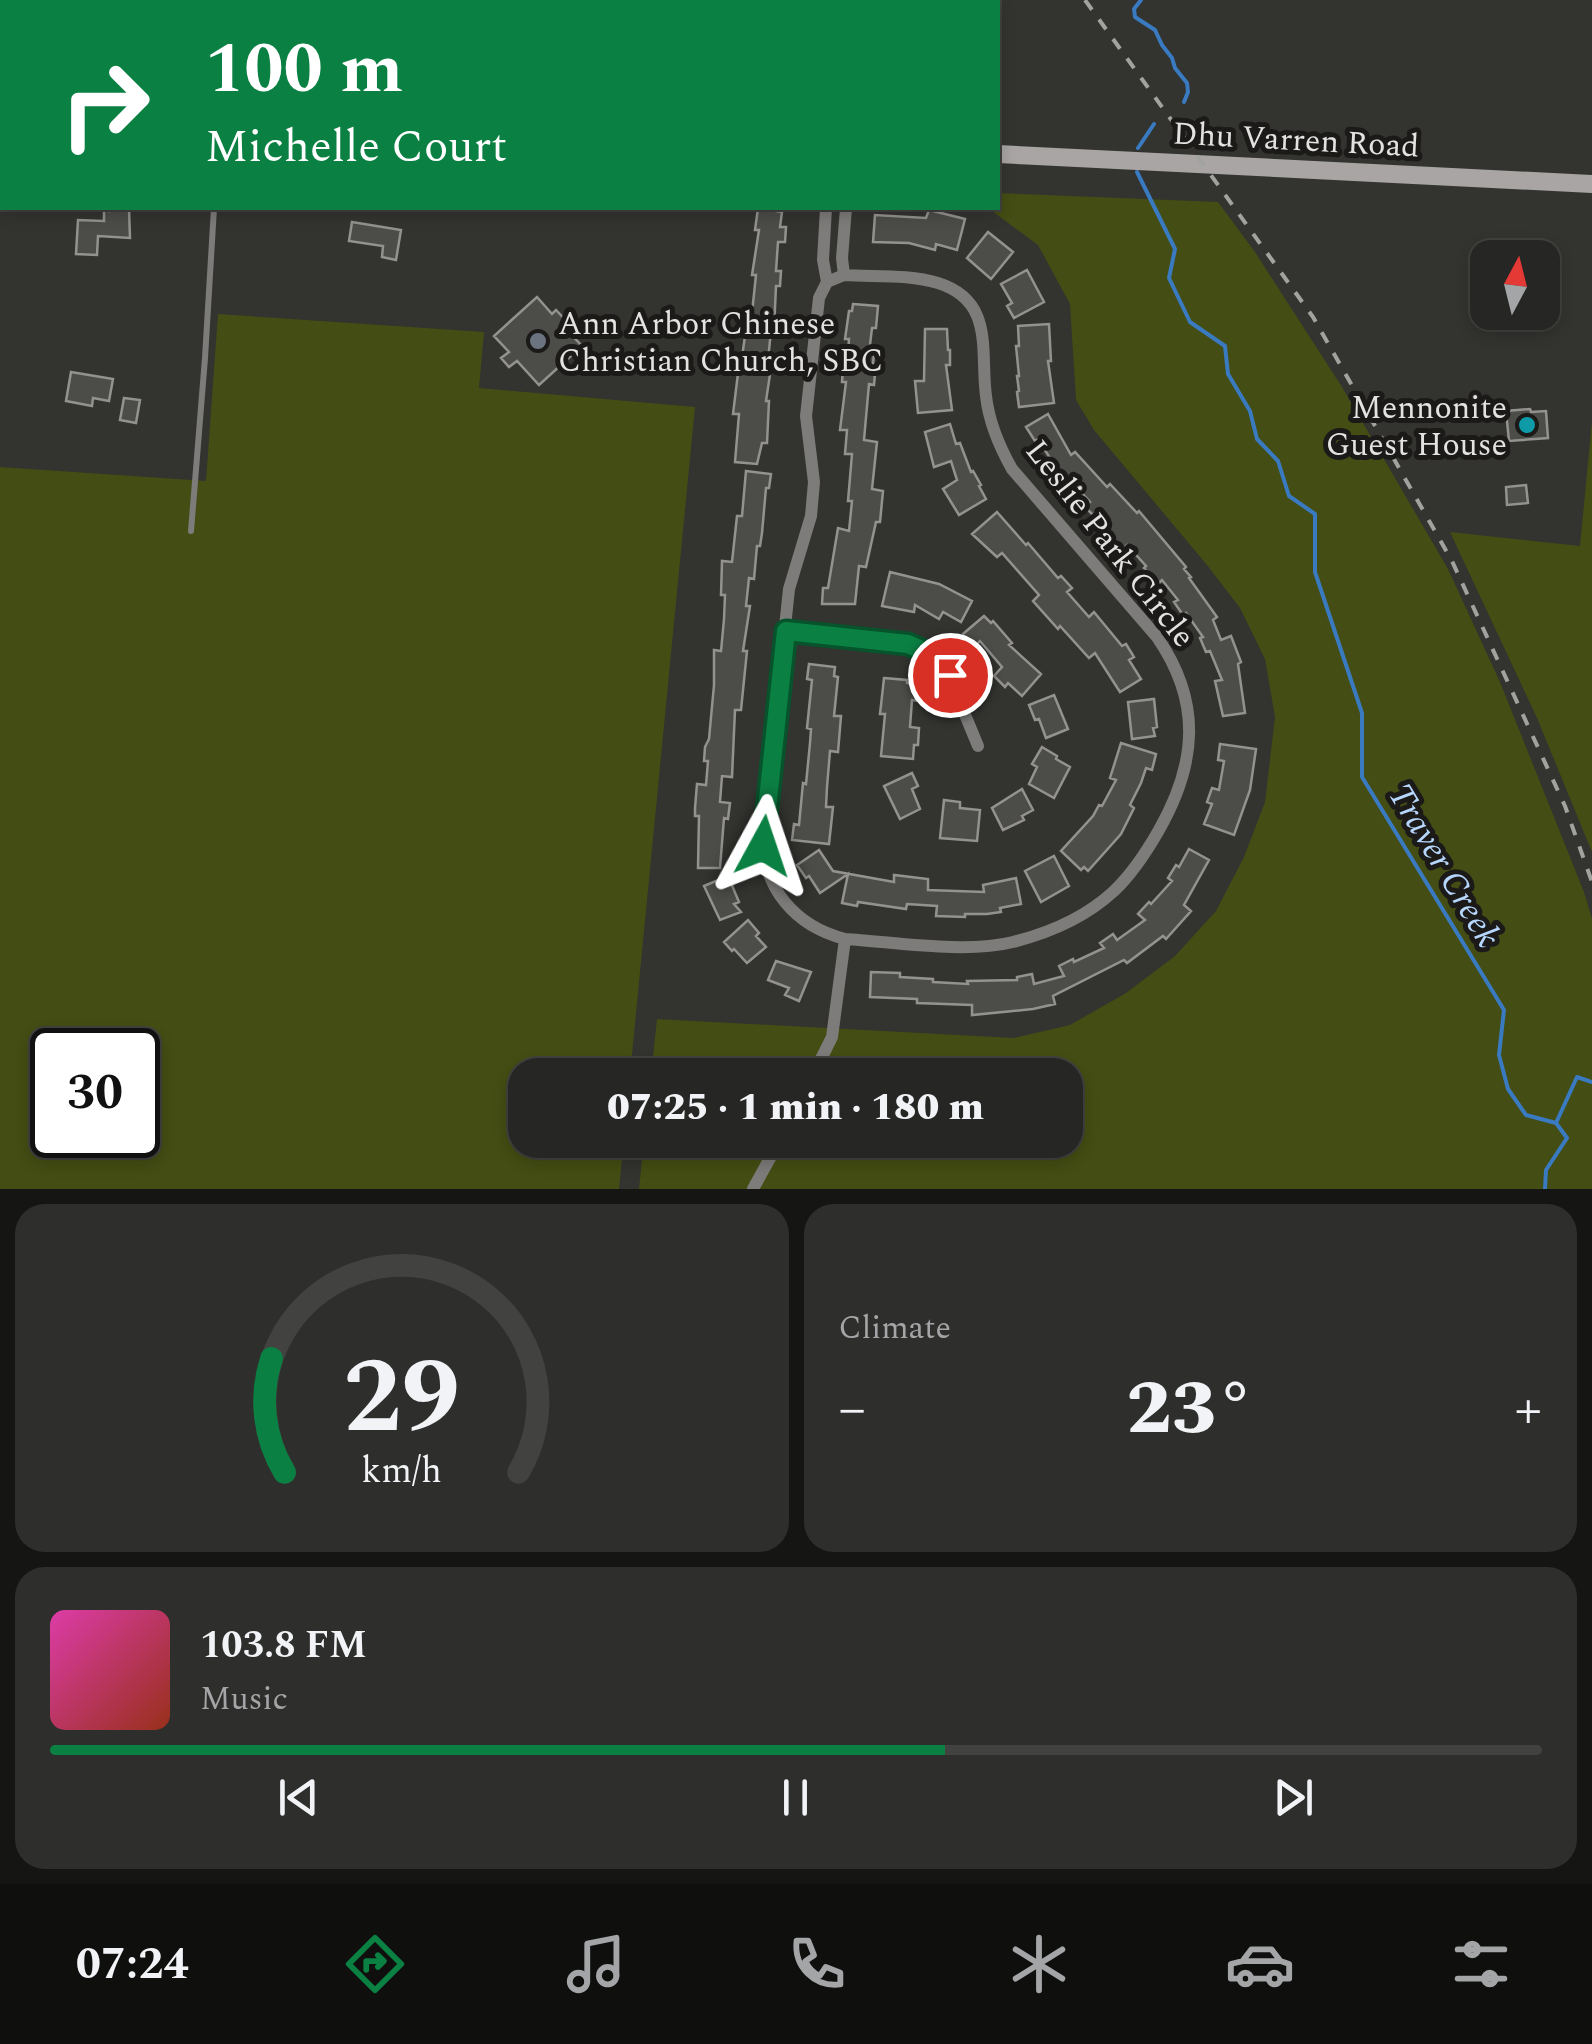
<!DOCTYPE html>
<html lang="en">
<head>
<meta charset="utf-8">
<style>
  :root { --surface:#262624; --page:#2e2e2c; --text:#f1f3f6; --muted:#a4a5a6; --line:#424341; --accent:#0b8043 }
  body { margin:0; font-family:Spectral,serif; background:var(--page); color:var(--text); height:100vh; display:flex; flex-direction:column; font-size:38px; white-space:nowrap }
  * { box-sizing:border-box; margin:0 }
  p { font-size:32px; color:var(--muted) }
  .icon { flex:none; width:55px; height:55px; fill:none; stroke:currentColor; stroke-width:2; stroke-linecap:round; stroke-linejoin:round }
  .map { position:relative; height:1189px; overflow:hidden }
  .panel { display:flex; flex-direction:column; gap:15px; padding:15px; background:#151514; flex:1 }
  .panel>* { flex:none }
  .guide { position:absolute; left:0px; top:0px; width:1000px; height:210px; box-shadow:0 5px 15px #0003,0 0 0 2px var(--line); background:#0b8043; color:#fff; overflow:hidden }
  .needle { width:65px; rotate:7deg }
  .buttons { position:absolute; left:1470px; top:240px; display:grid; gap:20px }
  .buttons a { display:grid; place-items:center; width:90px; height:90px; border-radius:20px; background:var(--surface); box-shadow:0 5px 15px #0003,0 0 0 2px var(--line); font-size:50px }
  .speed { position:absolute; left:30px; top:1028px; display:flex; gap:20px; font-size:50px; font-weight:700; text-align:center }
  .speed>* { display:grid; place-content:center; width:130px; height:130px; border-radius:50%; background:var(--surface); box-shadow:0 5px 15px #0003,0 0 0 2px var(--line); line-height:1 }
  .speed .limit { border:5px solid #111; border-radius:15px; background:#fff; color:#111 }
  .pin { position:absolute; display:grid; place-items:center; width:85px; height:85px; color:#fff; margin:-42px; border:5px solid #fff; border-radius:50%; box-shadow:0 2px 10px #0007 }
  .me { position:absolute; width:110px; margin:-55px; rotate:5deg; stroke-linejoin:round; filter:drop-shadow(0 0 8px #0008) }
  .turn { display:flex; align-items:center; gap:35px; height:210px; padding:0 40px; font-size:45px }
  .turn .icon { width:130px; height:130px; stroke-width:2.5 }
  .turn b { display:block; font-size:70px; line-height:85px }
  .big { font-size:75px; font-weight:800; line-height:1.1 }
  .panel .card { flex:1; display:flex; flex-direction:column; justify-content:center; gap:15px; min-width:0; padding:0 35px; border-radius:30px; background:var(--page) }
  .panel .dial { align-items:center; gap:0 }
  .dial svg { height:260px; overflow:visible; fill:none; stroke:var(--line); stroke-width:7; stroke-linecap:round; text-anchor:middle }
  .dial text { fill:var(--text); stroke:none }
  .song { display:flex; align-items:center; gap:30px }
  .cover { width:120px; height:120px; border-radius:15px; background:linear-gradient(135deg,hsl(320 70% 55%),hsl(10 70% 35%)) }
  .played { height:10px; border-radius:5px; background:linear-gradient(90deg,var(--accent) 60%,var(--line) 60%) }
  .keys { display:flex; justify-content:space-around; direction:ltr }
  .heat { display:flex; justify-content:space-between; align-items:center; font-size:55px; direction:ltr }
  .panel .tiles { flex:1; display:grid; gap:15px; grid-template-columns:1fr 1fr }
  .card:last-child { grid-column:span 2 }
  .trip { position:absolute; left:508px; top:1058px; width:575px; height:100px; border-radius:30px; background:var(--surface); box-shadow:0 5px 15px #0003,0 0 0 2px var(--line); font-weight:800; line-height:100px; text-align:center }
  .tab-bar { display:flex; height:160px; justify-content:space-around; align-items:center; background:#0f0f0e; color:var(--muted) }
  .tab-bar .icon { width:70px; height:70px }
  .tab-bar .current { color:var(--accent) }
  .tab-bar b { font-size:45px; color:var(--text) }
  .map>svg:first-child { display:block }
  .green { fill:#444d13; fill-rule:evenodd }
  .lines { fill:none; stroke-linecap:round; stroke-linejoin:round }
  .stream { stroke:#397ac0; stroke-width:4 }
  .building { fill:#4c4c49; stroke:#93928f; stroke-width:2.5 }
  .lane { stroke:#7d7c7b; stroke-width:6 }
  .street { stroke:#7d7c7b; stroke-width:12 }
  .secondary { stroke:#a8a5a4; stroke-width:18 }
  .rail { stroke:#a2a2a0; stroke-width:4; stroke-dasharray:12 12; stroke-linecap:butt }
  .route-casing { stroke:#07532c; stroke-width:25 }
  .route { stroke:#0b8043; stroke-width:18 }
  .worship-dot { fill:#6b7280; stroke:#1b1a19; stroke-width:4 }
  .culture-dot { fill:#0f9aa8; stroke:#1b1a19; stroke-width:4 }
  .labels { text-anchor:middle; stroke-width:10; stroke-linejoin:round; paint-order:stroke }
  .street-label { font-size:32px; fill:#e2e2e0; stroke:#1b1a19 }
  .poi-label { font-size:32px; fill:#e2e2e0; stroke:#1b1a19; text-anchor:start }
  .water-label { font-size:35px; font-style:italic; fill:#b6d6fc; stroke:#1b1a19 }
</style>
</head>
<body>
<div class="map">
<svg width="1592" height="1189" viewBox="0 0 1592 1189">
  <rect width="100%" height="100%" fill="#333330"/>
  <!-- green -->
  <path class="green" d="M 0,0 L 530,0 L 530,2 L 2,2 L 2,76 L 0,75 Z
    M 998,193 L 1218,202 L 1255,252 L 1342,387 L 1448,569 L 1500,682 L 1584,892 L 1592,919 L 1592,1189 L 639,1189 L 644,1140 L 1065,1140 L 1065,1075 L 651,1075 L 657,1019 L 1014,1038 L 1070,1025 L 1126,993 L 1175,956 L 1216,911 L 1244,857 L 1265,802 L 1275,717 L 1265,659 L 1240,608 L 1207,565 L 1094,430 L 1076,400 L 1070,304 L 1038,245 L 988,208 L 998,208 Z
    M 218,314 L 484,332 L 479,388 L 695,407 L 630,1075 L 525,1075 L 525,1140 L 624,1140 L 619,1189 L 0,1189 L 0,467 L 206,481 ZM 52,1050 L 138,1050 L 138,1135 L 52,1135 Z
    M 1592,421 L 1592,852 L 1537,718 L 1450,532 L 1580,546 Z"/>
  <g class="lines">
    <!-- stream -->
    <path class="stream" d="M 1141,0 L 1134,9 L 1135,17 L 1155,30 L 1162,45 L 1172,58 L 1175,68 L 1187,83 L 1188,92 L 1184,102
      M 1138,148 L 1154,124
      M 1137,172 L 1175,249 L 1169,278 L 1190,322 L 1225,346 L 1228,374 L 1250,411 L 1257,439 L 1278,461 L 1289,496 L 1315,514 L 1315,572 L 1362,713 L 1362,777 L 1504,1010 L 1499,1055 L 1508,1089 L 1526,1115 L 1556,1123 L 1567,1138 L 1546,1170 L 1545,1189
      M 1556,1123 L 1577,1077 L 1592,1082"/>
  </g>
  <!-- building -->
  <path class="building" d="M 109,208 L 129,209 L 130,238 L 98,236 L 97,255 L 76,254 L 78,220 L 104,221 L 104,210 L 109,211 Z
    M 758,208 L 777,208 L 776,211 L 782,212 L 780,227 L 786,227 L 785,242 L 778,242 L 776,271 L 781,271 L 780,286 L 776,286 L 774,330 L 771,330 L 768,361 L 772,361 L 766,401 L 769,401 L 767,443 L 762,443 L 757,464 L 735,462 L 739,414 L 733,414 L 740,357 L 742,357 L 745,336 L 749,336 L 752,313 L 756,275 L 752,275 L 759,230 L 755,230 Z
    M 929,210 L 965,219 L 957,250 L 936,244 L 935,250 L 909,243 L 873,242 L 875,215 L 926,218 Z
    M 352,222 L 401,230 L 396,260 L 382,257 L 383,246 L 349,241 Z
    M 988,232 L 1013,252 L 991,279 L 967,258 Z
    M 1027,270 L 1044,302 L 1014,318 L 1007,306 L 1012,303 L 1001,284 Z
    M 537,297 L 552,314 L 556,310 L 571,326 L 567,330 L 582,346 L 539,385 L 517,361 L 509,367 L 501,358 L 509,352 L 494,336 Z
    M 853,304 L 878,306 L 876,328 L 872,328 L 869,353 L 874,354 L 872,373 L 875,374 L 874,385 L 869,384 L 864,440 L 877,442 L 872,489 L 883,491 L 880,522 L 876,522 L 866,567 L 859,566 L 855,604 L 822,604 L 823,588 L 828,588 L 838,528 L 849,531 L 852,501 L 848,501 L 852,454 L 845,454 L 847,430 L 840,430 L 846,382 L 842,382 L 843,369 L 847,370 L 849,339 L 845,339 L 849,311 L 852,311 Z
    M 1049,324 L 1051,361 L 1048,361 L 1054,403 L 1019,407 L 1017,392 L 1019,391 L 1017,376 L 1019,376 L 1016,346 L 1019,346 L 1018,326 Z
    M 925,329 L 947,329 L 948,350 L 950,350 L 950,365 L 946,365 L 952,410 L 918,413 L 915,381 L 924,381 Z
    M 71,372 L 113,379 L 109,401 L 93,398 L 92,406 L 66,401 Z
    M 124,398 L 140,400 L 136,423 L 120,420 Z
    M 1530,409 L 1531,412 L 1546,411 L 1548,438 L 1509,441 L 1506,411 Z
    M 1048,414 L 1071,455 L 1075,452 L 1107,487 L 1110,484 L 1137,513 L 1139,511 L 1186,567 L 1184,569 L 1191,577 L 1189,578 L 1217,617 L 1213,620 L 1221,640 L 1231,636 L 1241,662 L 1238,664 L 1245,713 L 1223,716 L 1215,681 L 1222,680 L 1210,651 L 1206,652 L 1200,638 L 1203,637 L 1186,613 L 1183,615 L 1174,602 L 1178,600 L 1162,580 L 1158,584 L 1144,568 L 1146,566 L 1127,545 L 1123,549 L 1112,536 L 1113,535 L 1085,507 L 1090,502 L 1069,479 L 1067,481 L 1058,471 L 1038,439 L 1035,441 L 1026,427 Z
    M 950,424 L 956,444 L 960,443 L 971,472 L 973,471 L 981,485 L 979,486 L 986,499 L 959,515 L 943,489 L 957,480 L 951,461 L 934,467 L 925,432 Z
    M 746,471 L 771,474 L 769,488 L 766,488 L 762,533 L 760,546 L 757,546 L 754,579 L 749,578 L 746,606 L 750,606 L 743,651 L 747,651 L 741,710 L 735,710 L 732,777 L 722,776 L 720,802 L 730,803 L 728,819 L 724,818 L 720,868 L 698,868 L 699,816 L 695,816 L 695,808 L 697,784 L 706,785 L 708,761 L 704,761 L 705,747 L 709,739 L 714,685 L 714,650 L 721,651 L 724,619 L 725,595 L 721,595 L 722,561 L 732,562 L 737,516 L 742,516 Z
    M 1526,485 L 1528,503 L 1507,505 L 1506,487 Z
    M 997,512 L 1026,545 L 1028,543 L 1058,578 L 1061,576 L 1072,588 L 1067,592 L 1089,617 L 1094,612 L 1122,646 L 1126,644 L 1134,657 L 1129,660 L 1141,679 L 1120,692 L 1095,653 L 1089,658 L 1060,626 L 1058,629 L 1033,601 L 1039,595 L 1002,553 L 997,557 L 972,534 Z
    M 890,572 L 939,584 L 972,601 L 961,622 L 943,612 L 939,619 L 915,605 L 914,612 L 882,606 Z
    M 984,616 L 991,623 L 993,621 L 1012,643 L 1009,645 L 1041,674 L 1022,696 L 1008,683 L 1005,687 L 994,676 L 1002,667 L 980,641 L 974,647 L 963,634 Z
    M 809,664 L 835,667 L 834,676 L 838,677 L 834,716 L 841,716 L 838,752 L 830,751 L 827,787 L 826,807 L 833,807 L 829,844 L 792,840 L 794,824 L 799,825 L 803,783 L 806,784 L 810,743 L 811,729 L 807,728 L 812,680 L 807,679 Z
    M 884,678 L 907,680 L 907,683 L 920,685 L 918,701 L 912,700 L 910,727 L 919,728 L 918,745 L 914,745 L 913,759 L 881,756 L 885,714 L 880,714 Z
    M 1054,695 L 1068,729 L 1046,738 L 1039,719 L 1035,720 L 1029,705 Z
    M 1154,699 L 1157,727 L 1153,728 L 1155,736 L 1132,739 L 1128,702 Z
    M 1121,743 L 1156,754 L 1152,770 L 1146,768 L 1141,783 L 1130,805 L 1134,808 L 1121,834 L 1088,871 L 1084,867 L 1081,870 L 1061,851 L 1093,816 L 1099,805 L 1102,806 L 1116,780 L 1110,778 Z
    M 1220,744 L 1256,749 L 1250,790 L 1234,835 L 1204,824 L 1212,804 L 1207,802 L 1212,788 L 1219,790 L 1224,761 L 1218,760 Z
    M 1042,747 L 1057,756 L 1056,759 L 1070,767 L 1054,798 L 1029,784 L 1037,767 L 1032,764 Z
    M 912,773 L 918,786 L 912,789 L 920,809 L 900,819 L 884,786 Z
    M 1022,789 L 1033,810 L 1022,816 L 1024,820 L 1003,830 L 992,808 Z
    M 944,800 L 960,802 L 960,808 L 980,810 L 977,841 L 940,838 Z
    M 1189,849 L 1209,860 L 1184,905 L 1191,911 L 1166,939 L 1163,936 L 1127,963 L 1124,960 L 1053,996 L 1055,1004 L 1033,1009 L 972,1015 L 972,1005 L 917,1003 L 917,999 L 870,997 L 871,972 L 900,973 L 900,977 L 933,979 L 933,982 L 968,984 L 967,981 L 1017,980 L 1017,977 L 1032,974 L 1034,984 L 1064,976 L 1059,966 L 1073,959 L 1074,962 L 1104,948 L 1100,943 L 1113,934 L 1117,940 L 1145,920 L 1138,914 L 1149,902 L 1151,904 L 1172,881 L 1168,878 L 1176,865 L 1179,867 Z
    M 819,850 L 833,871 L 894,882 L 894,875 L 928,879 L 928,890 L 984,892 L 983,885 L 1016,878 L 1021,904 L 1000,908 L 1001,912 L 987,914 L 965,914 L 965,917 L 936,916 L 937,906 L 907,904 L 906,909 L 858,902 L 857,906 L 842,903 L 848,874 L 820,893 L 809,876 L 806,878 L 797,865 Z
    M 1054,856 L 1069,886 L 1041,902 L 1025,871 Z
    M 728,876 L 739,902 L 734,904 L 741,912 L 720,920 L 704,886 Z
    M 748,920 L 759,933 L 756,936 L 766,947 L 747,963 L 734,949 L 732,951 L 724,942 Z
    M 776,961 L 811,972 L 799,1001 L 785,995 L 789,988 L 768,980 Z"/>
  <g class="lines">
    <!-- lane -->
    <path class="lane" d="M 619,2 L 619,0
      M 657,2 L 657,0
      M 191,531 L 205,358 L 214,208"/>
    <!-- street -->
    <path class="street" d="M 734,2 L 734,0
      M 826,208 L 823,260 L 827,282
      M 844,275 C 874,277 909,274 938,283 C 995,301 980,351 986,396 C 989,423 999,446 1012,469 L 1157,637 C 1202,702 1197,763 1159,830 C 1147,851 1132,874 1114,891 C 1086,917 1049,933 1013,942 C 965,954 895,942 845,939 C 795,926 762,888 763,835 L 789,589 L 811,516 L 814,482 L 806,416 L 819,298 L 827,282 Z
      M 844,275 L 842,258 L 846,208
      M 785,631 L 908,644 L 928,651 L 944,664 L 978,746
      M 813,1075 L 832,1037 L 845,939
      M 753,1189 L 780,1140"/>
    <!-- secondary -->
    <path class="secondary" d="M 0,104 L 2,105
      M 998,154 L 1592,184"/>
    <!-- rail -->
    <path class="rail" d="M 1085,0 L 1313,317 L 1452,561 L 1565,806 L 1592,882"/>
  </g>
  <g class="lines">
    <defs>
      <path id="route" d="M 763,846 L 786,631 L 908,644 L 937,657 L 944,664 L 950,675"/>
    </defs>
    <!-- route casing -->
    <use href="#route" class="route-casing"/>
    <!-- route -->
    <use href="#route" class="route"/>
  </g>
  <!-- markers -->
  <circle class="worship-dot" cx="538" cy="341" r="10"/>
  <circle class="culture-dot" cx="1527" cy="425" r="10"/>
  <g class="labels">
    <!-- street labels -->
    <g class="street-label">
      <text transform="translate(1296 139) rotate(3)" y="11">Dhu Varren Road</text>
      <text transform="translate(1111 543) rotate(52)" y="11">Leslie Park Circle</text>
    </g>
    <!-- poi labels -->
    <g class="poi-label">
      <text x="558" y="334">Ann Arbor Chinese<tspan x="558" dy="37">Christian Church, SBC</tspan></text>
      <text x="1507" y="418" text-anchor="end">Mennonite<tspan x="1507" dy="37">Guest House</tspan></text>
    </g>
    <!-- water labels -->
    <g class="water-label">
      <text transform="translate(1445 865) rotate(59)" y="12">Traver Creek</text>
    </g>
  </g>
</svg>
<div class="buttons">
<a><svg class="needle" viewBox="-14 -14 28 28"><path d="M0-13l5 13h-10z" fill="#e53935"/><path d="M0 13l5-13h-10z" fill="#a4a5a6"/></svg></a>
</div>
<div class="speed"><div class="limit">30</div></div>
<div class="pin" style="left:950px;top:675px;background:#d93025"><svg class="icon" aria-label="arrive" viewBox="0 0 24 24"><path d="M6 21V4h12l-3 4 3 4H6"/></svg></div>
<svg class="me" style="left:763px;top:846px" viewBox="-20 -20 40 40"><path d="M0-17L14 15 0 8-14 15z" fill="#0b8043" stroke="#fff" stroke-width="4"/></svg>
<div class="trip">07:25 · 1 min · 180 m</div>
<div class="guide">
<div class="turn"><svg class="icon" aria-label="right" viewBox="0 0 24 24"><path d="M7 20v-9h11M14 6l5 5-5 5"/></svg><div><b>100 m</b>Michelle Court</div></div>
</div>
</div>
<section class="panel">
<div class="tiles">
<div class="card dial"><svg viewBox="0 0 100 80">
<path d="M14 69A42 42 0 1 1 86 69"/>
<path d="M14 69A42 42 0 0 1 10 34" stroke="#0b8043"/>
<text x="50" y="56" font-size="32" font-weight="700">29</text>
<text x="50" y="72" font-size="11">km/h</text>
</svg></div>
<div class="card"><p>Climate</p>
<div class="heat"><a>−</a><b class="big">23°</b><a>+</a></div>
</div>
<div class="card">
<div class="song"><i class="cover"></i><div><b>103.8 FM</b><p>Music</p></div></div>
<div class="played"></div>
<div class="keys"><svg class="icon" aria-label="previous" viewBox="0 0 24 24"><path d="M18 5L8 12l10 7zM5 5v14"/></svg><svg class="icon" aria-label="pause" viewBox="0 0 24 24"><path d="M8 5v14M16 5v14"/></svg><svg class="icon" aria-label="next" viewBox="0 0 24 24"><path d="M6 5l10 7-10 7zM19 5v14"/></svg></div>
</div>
</div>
</section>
<nav class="tab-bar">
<b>07:24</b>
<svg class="icon current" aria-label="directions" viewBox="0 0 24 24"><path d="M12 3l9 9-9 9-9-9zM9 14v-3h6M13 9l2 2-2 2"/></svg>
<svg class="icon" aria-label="music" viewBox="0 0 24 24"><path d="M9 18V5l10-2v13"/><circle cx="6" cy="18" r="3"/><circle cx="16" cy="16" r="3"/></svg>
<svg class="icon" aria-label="phone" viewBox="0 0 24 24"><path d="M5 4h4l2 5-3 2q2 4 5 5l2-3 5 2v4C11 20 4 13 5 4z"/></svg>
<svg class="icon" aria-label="climate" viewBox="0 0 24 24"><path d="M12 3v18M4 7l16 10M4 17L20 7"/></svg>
<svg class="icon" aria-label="car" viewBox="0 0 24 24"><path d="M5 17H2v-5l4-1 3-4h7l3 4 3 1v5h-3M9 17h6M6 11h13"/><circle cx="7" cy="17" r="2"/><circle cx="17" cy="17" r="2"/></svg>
<svg class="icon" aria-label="filters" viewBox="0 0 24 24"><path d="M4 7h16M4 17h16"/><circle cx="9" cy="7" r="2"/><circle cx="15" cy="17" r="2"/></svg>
</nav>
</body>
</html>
